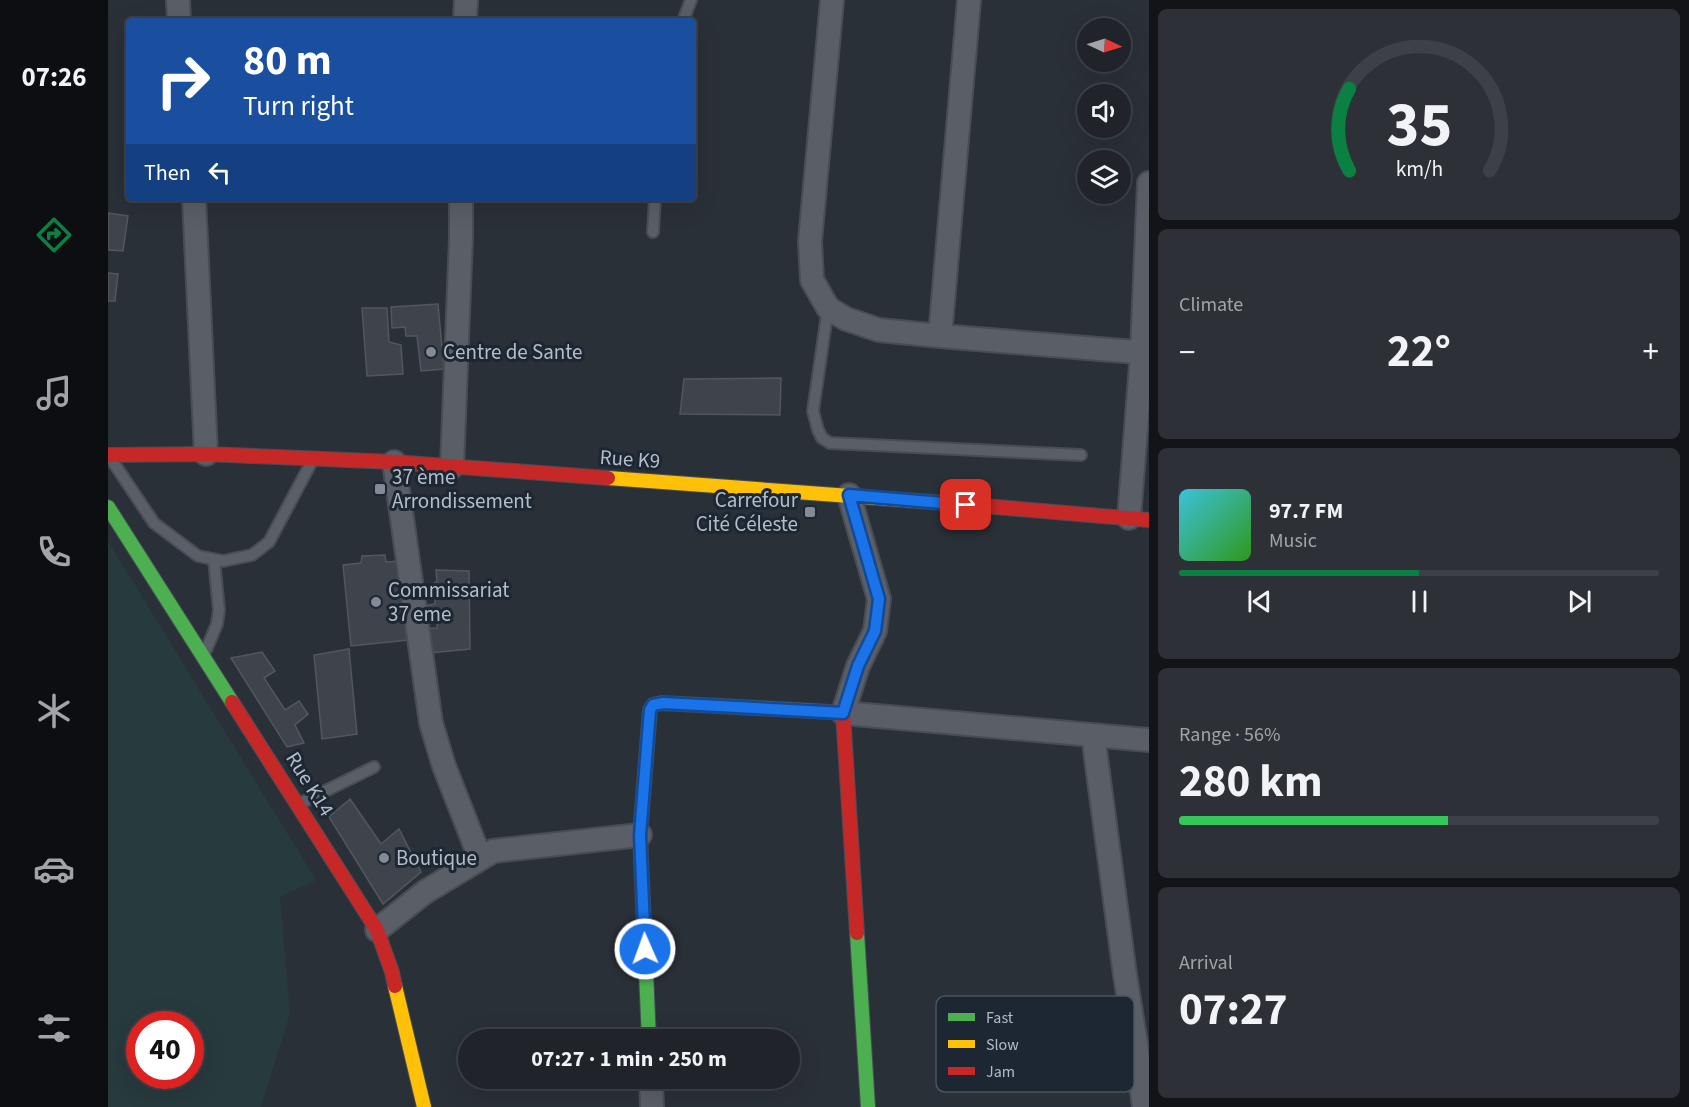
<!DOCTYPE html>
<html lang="en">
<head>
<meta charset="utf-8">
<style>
  :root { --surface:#20242a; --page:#2d3036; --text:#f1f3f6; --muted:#a2a4a8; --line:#3d4147; --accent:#0b8043 }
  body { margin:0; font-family:"Source Sans 3",sans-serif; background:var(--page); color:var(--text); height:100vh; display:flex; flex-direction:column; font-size:22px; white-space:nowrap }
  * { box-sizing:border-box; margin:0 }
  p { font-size:20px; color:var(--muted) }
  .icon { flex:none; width:33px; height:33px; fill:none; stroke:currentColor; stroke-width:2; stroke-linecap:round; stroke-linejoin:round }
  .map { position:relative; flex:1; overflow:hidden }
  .sheet { display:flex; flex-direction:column; gap:9px; padding:9px; background:#121417; width:540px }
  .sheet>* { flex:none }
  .top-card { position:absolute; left:18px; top:18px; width:570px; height:183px; border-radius:6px; box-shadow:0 6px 24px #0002,0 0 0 2px var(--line); background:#1a4fa0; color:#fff; overflow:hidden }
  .needle { width:39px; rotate:94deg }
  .controls { position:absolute; left:969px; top:18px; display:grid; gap:12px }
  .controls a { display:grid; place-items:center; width:54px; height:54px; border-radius:50%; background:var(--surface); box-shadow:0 6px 24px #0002,0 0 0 2px var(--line); font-size:30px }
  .speed { position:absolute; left:18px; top:1011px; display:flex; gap:12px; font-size:30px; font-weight:700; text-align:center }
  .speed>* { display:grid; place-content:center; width:78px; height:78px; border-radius:50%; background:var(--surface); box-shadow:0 6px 24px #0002,0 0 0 2px var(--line); line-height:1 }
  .speed .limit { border:9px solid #d22; background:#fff; color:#111 }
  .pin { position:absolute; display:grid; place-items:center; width:51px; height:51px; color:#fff; margin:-26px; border-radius:12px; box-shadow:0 3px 9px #0006 }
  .me { position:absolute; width:66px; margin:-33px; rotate:358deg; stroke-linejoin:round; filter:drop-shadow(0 0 4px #0008) }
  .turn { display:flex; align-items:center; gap:21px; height:126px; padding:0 18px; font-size:27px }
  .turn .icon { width:78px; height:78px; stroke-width:2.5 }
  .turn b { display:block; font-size:42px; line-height:51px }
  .then { display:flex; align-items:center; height:57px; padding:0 18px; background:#0003; gap:12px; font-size:22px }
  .big { font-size:45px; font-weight:700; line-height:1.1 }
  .sheet .card { flex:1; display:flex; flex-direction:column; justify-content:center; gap:9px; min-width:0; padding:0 21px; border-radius:9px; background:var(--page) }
  .sheet .dial { align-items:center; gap:0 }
  .dial svg { height:156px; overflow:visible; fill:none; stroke:var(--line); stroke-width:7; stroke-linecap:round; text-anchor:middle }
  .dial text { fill:var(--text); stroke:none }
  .song { display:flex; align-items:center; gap:18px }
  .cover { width:72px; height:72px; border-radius:9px; background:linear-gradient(135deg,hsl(190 70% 55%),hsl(110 70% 35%)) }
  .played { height:6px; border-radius:3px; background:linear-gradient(90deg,var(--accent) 50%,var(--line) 50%) }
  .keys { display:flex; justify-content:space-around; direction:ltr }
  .heat { display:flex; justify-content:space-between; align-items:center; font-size:33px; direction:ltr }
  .charge { height:9px; border-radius:4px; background:linear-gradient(90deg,#34c759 56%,var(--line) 0) }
  .trip { position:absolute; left:350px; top:1029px; width:342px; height:60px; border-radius:30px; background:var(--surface); box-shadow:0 6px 24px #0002,0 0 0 2px var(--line); font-weight:700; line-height:60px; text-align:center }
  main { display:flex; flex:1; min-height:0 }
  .menu { display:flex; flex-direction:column; width:108px; justify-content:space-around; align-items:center; background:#0d0e11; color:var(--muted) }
  .menu .icon { width:42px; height:42px }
  .menu .current { color:var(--accent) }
  .menu b { font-size:27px; color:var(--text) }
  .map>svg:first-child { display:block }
  .green { fill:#273a3e; fill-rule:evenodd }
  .building { fill:#3f444c; stroke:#52575f; stroke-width:1.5 }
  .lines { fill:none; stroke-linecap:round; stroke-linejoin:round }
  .lane-casing { stroke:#484c55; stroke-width:14 }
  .street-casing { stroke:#484c55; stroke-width:26 }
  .fast-casing { stroke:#484c55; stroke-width:16 }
  .slow-casing { stroke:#484c55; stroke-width:16 }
  .jam-casing { stroke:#484c55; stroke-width:16 }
  .lane { stroke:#5a5e66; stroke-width:10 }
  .street { stroke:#5a5e66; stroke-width:22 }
  .fast { stroke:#4caf50; stroke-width:14 }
  .slow { stroke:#ffc107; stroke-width:14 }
  .jam { stroke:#c62828; stroke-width:14 }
  .route-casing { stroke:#114b97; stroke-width:15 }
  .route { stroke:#1a73e8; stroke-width:10 }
  .poi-dot { fill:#848b96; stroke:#1d2633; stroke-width:2 }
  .labels { text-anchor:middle; stroke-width:6; stroke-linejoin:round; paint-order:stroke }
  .poi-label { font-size:21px; fill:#b4bcc9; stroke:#1d2633; text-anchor:start }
  .street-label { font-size:21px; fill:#b4bcc9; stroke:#1d2633 }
  .key { fill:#1d2633; stroke:#4a5360; stroke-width:1.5 }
  .key-label { font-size:16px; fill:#b4bcc9 }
</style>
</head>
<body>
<main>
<nav class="menu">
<b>07:26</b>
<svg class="icon current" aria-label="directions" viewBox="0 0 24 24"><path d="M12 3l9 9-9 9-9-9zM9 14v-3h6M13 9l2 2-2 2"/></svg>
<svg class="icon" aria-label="music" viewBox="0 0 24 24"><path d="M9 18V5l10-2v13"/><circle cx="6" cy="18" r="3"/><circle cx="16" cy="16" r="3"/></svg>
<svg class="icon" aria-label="phone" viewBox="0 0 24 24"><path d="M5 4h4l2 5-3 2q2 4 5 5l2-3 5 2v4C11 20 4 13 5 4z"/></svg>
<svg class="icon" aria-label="climate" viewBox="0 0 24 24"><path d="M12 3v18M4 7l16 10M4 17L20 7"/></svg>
<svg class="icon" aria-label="car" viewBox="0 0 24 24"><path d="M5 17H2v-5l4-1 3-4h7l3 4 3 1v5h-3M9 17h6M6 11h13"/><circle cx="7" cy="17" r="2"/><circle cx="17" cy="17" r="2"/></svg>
<svg class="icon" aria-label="filters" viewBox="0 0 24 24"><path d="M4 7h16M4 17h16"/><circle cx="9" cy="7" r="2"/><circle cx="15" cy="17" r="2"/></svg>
</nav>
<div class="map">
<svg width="1041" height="1107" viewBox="0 0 1041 1107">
  <rect width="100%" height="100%" fill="#2a3038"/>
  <!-- green -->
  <path class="green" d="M 0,541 L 208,880 L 172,897 L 182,1014 L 153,1107 L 0,1107 ZM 32,1024 L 82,1024 L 82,1076 L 32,1076 Z"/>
  <!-- building -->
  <path class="building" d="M 0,213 L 20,216 L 15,251 L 0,250 Z
    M 0,273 L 10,274 L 7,301 L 0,301 Z
    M 330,304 L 336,369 L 313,371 L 309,336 L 298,336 L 297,327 L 284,328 L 283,307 Z
    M 254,308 L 279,308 L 281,342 L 293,345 L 295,374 L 259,376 Z
    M 673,378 L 672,415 L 572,414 L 576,379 Z
    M 277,555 L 278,562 L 293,561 L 300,640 L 243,646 L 235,565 L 253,563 L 254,556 Z
    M 328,570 L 361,571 L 362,649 L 322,653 L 316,629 L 329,628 L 330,618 L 316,618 L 316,606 L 327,604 L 327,594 L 322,594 L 323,586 L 329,581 Z
    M 241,649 L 249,734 L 214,739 L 206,655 Z
    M 154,652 L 167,671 L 156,678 L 177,710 L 191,701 L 200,714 L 187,725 L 196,743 L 179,747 L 123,658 Z
    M 242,799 L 273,844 L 291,829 L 313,872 L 275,904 L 221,817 Z"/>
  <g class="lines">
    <defs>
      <path id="lane" d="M 575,21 L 583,0
        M 545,232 L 547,198
        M 720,308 L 705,411 L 710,430 L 714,438 L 722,443 L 973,455
        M 3,459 L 46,523 L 90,556 L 115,561 L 144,555 L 161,542 L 203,463
        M 98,650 L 109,624 L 111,610 L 106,560
        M 191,804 L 266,767"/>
      <path id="street" d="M 70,0 L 71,21
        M 724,0 L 702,241 L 704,280 L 720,308 L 738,319 L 771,330 L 832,336 L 1041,353
        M 357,21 L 358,0
        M 86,198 L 98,454
        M 832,336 L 861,0
        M 286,462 L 323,723 L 336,766 L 372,858
        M 344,467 L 353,237 L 353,198
        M 741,495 L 771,599 L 767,631 L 750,666 L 735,713 L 1041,740
        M 1021,518 L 1034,352 L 1041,183
        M 985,735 L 1017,975 L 1028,1044 L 1036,1107
        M 269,930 L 317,892 L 385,851 L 532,835
        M 543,1078 L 544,1107"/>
      <path id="fast" d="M 0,507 L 124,702
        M 749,933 L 760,1107
        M 541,1040 L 532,835 L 542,710 L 545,705 L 554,703 L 706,711"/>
      <path id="slow" d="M 500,478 L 864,505
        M 287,986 L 316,1107"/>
      <path id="jam" d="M 0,455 L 98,454 L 286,462 L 500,478
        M 864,505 L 1041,520
        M 124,702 L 269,930 L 284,972 L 287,986
        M 706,711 L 735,713 L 749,933"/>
    </defs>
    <!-- lane casing -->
    <use href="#lane" class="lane-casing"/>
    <!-- street casing -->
    <use href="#street" class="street-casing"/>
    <!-- fast casing -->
    <use href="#fast" class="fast-casing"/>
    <!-- slow casing -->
    <use href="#slow" class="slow-casing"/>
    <!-- jam casing -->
    <use href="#jam" class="jam-casing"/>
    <!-- lane -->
    <use href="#lane" class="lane"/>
    <!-- street -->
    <use href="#street" class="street"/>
    <!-- fast -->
    <use href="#fast" class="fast"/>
    <!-- slow -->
    <use href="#slow" class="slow"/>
    <!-- jam -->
    <use href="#jam" class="jam"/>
  </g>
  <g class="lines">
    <defs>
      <path id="route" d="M 537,949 L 532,835 L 542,710 L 545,705 L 555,703 L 735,713 L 750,666 L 767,631 L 771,599 L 741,495 L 858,505"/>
    </defs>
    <!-- route casing -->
    <use href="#route" class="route-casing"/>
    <!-- route -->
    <use href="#route" class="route"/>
  </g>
  <!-- markers -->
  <g class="poi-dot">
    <circle cx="323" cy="352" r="6"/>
    <rect x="266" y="483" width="12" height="12" rx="3"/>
    <rect x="696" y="506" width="12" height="12" rx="3"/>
    <circle cx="268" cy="602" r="6"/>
    <circle cx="276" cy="858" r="6"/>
  </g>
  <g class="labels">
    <!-- poi labels -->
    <g class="poi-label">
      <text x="335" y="359">Centre de Sante</text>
      <text x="284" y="484">37 ème<tspan x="284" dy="24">Arrondissement</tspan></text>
      <text x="690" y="507" text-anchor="end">Carrefour<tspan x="690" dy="24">Cité Céleste</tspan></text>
      <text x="280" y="597">Commissariat<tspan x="280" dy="24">37 eme</tspan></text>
      <text x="288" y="865">Boutique</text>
    </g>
    <!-- street labels -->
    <g class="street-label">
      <text transform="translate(522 459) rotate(4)" y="7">Rue K9</text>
      <text transform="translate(202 784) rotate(58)" y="7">Rue K14</text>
    </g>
  </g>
  <!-- legend -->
  <rect x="828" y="996" width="198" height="96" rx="9" class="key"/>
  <rect x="840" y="1013" width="27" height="8" fill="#4caf50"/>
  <rect x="840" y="1040" width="27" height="8" fill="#ffc107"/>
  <rect x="840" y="1067" width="27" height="8" fill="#c62828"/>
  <g class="key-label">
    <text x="878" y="1023">Fast</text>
    <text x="878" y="1050">Slow</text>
    <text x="878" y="1077">Jam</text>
  </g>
</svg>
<div class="controls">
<a><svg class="needle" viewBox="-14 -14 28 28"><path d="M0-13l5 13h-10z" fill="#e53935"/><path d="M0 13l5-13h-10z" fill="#a2a4a8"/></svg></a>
<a><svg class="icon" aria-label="sound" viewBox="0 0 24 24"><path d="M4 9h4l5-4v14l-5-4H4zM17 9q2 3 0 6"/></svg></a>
<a><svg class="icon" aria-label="layers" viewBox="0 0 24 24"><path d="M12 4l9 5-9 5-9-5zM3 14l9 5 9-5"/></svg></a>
</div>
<div class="speed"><div class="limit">40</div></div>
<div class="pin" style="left:858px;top:505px;background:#d93025"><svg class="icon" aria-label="arrive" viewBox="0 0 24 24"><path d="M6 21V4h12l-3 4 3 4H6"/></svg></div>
<svg class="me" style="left:537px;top:949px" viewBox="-20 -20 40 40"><circle r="17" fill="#1a73e8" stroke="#fff" stroke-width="3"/><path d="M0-11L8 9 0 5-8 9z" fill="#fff"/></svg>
<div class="trip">07:27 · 1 min · 250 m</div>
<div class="top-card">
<div class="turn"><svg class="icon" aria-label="right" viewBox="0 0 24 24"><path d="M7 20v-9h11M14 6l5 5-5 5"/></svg><div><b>80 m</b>Turn right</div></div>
<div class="then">Then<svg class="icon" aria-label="left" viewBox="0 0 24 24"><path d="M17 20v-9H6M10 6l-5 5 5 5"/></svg></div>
</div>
</div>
<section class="sheet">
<div class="card dial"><svg viewBox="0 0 100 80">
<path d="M14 69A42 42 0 1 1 86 69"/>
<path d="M14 69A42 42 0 0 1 14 27" stroke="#0b8043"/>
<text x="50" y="56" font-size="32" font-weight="700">35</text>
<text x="50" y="72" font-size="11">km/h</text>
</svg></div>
<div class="card"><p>Climate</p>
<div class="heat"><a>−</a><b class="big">22°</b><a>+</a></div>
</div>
<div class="card">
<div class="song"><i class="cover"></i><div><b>97.7 FM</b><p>Music</p></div></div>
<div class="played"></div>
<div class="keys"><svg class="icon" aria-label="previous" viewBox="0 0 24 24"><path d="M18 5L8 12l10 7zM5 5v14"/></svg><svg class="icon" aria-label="pause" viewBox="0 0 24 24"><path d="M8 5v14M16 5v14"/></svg><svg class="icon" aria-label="next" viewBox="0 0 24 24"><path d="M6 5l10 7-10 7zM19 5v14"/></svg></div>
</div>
<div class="card"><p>Range · 56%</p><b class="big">280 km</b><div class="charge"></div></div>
<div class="card"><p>Arrival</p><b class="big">07:27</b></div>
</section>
</main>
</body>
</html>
